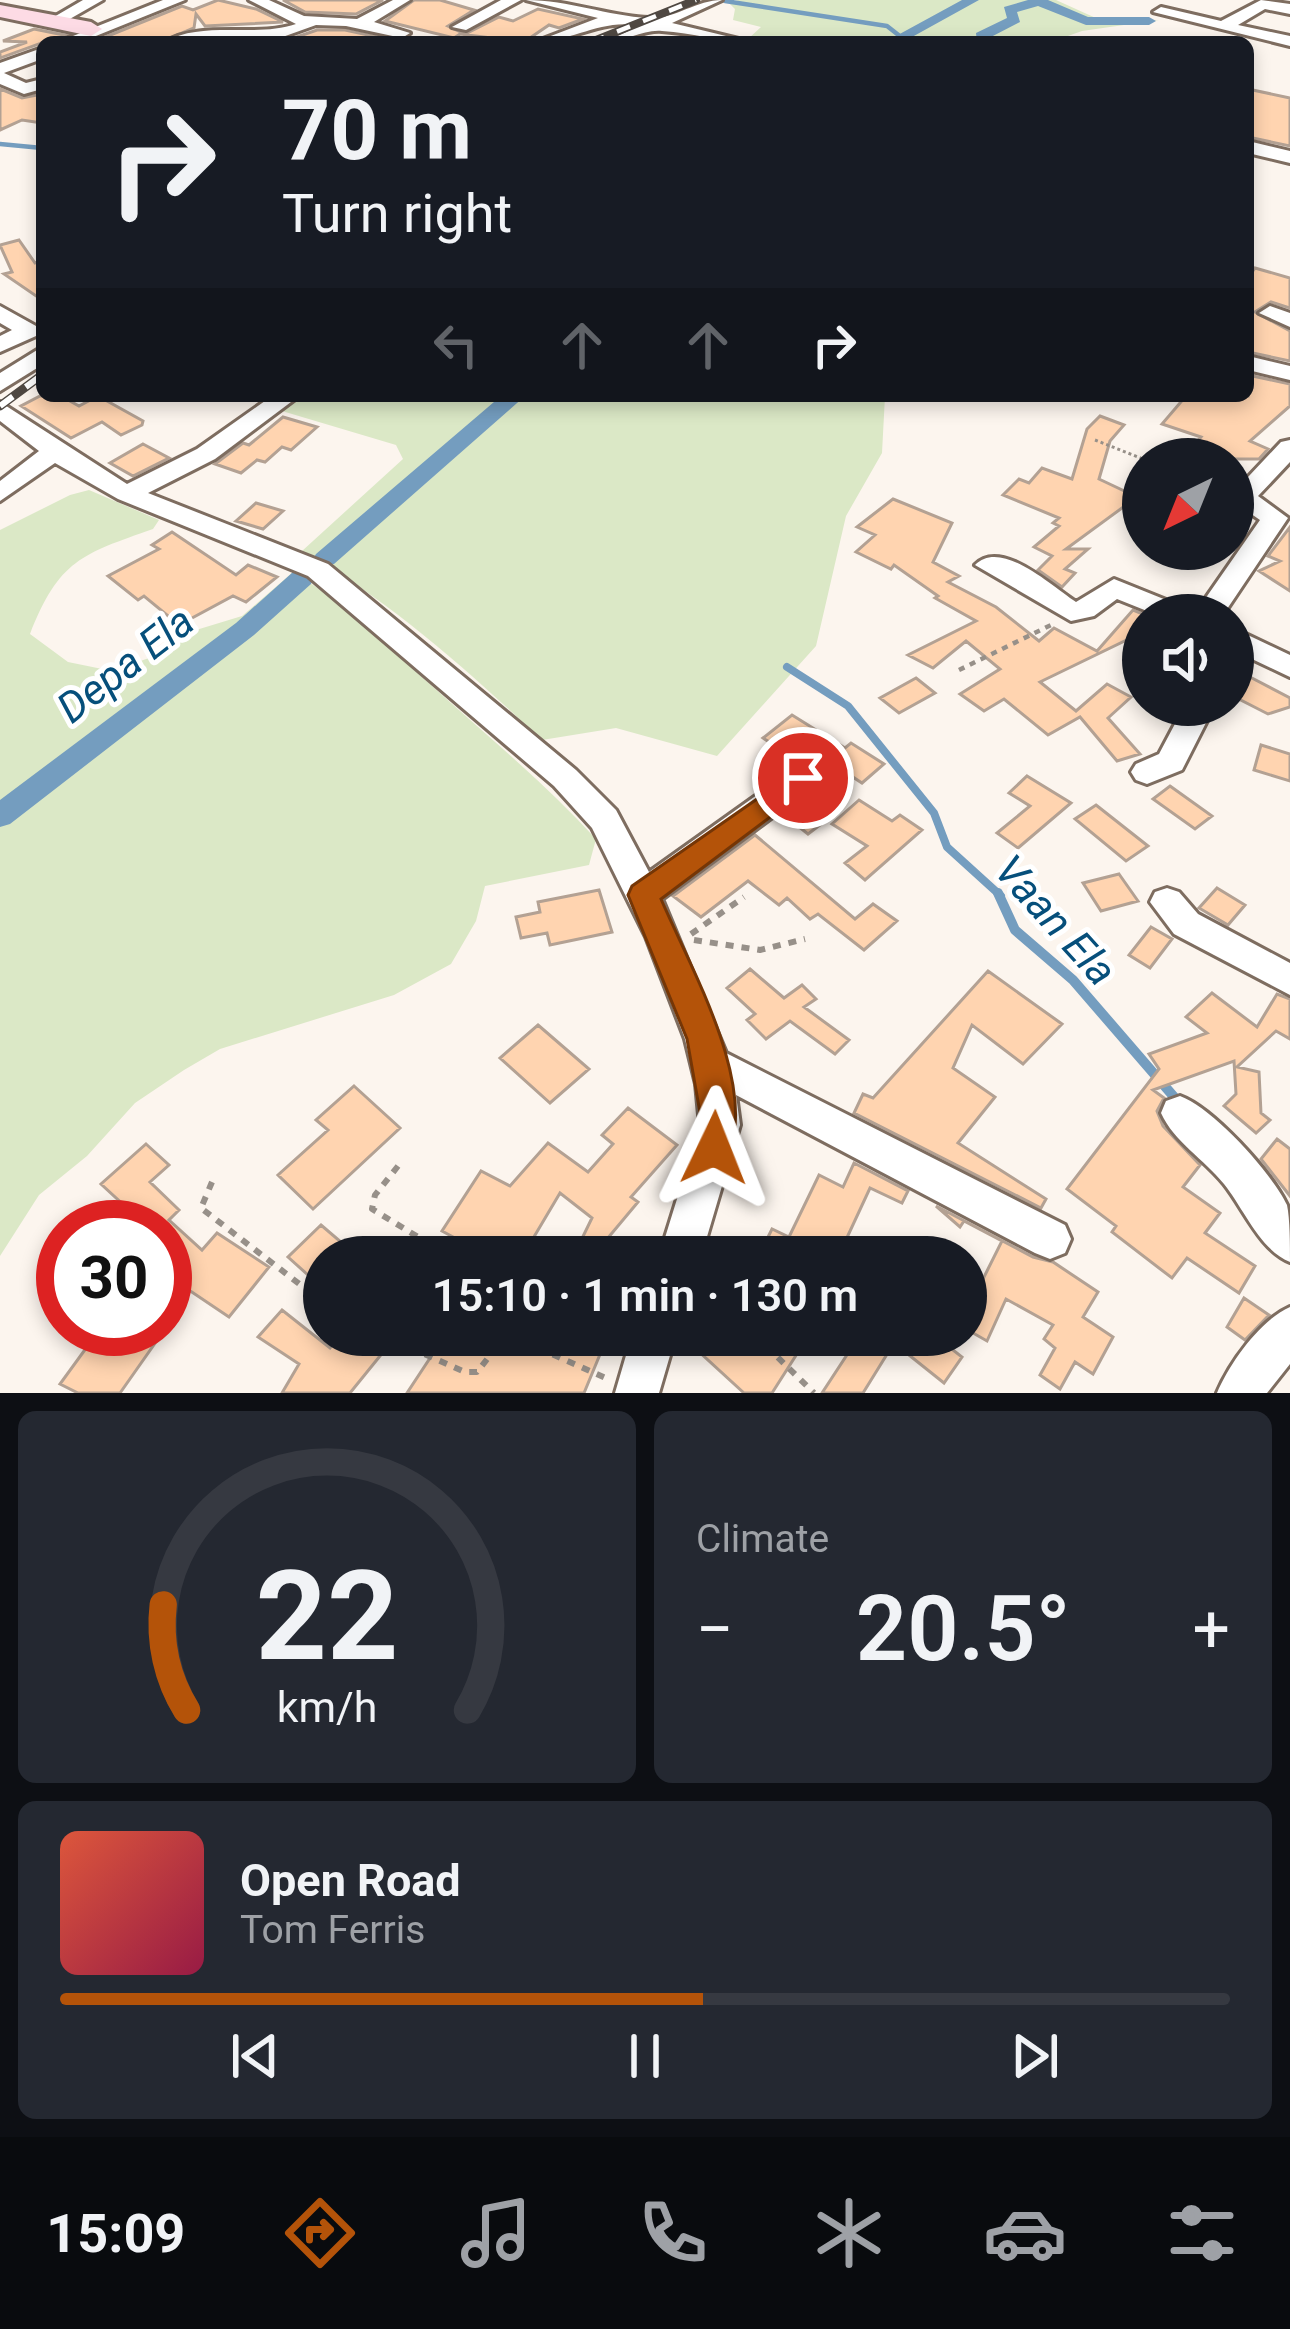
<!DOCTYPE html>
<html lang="en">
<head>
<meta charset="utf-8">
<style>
  :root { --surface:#171b24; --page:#242831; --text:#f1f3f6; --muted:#9ea1a6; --line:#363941; --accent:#b45309 }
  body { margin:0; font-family:Roboto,sans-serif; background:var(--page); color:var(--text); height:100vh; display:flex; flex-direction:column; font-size:45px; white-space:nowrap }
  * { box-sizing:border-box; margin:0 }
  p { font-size:39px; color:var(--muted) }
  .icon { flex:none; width:66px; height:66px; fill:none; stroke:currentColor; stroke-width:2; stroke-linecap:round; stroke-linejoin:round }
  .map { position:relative; height:1393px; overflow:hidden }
  .side { display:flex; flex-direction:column; gap:18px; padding:18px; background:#0d0f14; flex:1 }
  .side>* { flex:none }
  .top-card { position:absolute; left:36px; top:36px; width:1218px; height:366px; border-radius:18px; box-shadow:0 6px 18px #0003; background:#171b24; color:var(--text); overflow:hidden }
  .needle { width:78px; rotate:223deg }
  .tools { position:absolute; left:1122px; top:438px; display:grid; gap:24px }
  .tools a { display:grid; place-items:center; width:132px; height:132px; border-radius:50%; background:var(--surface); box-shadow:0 6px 18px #0003; font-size:60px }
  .speed { position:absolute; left:36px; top:1200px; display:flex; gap:24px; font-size:60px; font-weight:700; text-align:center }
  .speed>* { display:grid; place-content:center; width:156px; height:156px; border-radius:50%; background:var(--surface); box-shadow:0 6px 18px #0003; line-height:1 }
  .speed .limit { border:18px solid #d22; background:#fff; color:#111 }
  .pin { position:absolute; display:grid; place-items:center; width:102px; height:102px; color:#fff; margin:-51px; border:6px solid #fff; border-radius:50%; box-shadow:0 3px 12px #0007 }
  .me { position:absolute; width:132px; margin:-66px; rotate:2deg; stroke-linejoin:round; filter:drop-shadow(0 0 9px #0008) }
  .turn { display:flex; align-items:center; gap:42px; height:252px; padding:0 48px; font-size:54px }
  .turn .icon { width:156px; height:156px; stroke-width:2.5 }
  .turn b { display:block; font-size:84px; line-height:102px }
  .lanes { display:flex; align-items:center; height:114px; padding:0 48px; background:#0003; justify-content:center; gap:60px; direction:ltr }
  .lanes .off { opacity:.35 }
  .big { font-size:90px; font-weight:600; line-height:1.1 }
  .side .widget { flex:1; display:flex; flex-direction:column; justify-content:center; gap:18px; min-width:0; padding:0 42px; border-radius:18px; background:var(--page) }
  .side .dial { align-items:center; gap:0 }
  .dial svg { height:312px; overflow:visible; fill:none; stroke:var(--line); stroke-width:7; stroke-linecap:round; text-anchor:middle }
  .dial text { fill:var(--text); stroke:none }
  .song { display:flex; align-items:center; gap:36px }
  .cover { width:144px; height:144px; border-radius:18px; background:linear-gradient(135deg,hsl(10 70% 55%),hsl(340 70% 35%)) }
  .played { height:12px; border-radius:6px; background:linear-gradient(90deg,var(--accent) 55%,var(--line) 55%) }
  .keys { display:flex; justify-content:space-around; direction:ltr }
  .heat { display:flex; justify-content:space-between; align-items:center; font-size:66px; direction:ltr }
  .side .tiles { flex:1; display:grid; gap:18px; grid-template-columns:1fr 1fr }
  .widget:last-child { grid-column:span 2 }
  .trip { position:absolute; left:303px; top:1236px; width:684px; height:120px; border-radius:60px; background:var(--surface); box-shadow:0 6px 18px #0003; font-weight:600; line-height:120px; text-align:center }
  .tab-bar { display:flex; height:192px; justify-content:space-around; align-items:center; background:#090b0e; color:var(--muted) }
  .tab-bar .icon { width:84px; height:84px }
  .tab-bar .selected { color:var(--accent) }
  .tab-bar b { font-size:54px; color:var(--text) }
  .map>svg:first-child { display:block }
  .green { fill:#dbe8c6 }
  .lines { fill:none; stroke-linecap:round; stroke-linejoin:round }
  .stream-far2 { stroke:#749dbf; stroke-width:4.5 }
  .stream-far1 { stroke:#749dbf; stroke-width:8 }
  .stream { stroke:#749dbf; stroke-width:10 }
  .canal { fill:#749dbf; fill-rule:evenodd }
  .building { fill:#ffd4b0; stroke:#b3a193; stroke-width:3 }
  .street-casing { stroke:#7e6d60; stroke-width:6 }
  .secondary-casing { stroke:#7e6d60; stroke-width:6 }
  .path-far2 { stroke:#979089; stroke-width:3; stroke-dasharray:3 3; stroke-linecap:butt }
  .path-far1 { stroke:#979089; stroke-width:4.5; stroke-dasharray:6 6; stroke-linecap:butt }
  .path { stroke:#979089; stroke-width:6; stroke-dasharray:8 8; stroke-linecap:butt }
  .street { fill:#fff; fill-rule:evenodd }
  .secondary { fill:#fddbe5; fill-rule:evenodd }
  .rail-far1-casing { stroke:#4f4842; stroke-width:8 }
  .rail-casing { stroke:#4f4842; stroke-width:9 }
  .rail-far1 { stroke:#fff; stroke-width:4.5; stroke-dasharray:14; stroke-linecap:butt }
  .rail { stroke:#fff; stroke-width:6; stroke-dasharray:16; stroke-linecap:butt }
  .route { fill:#b45309; stroke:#753606; stroke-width:3 }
  .labels { text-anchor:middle; stroke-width:10; stroke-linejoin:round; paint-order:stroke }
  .water-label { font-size:42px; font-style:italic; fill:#064f7b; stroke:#fff }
</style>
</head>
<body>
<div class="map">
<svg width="1290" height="1393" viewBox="0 0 1290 1393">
  <rect width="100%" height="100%" fill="#fcf5ee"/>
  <!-- green -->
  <path class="green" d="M 738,0 L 1056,0 L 1098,19 L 1159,20 L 1082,31 L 1051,42 L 761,42 L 748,39 L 761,27 L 733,20 L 735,9 L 729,3 Z
    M 301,396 L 885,396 L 882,453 L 846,516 L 816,646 L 717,756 L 616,728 L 542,740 C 466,669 393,603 302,551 L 403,459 L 396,445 L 282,411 Z
    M 89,490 L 159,520 L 153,529 C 82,554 59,560 30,634 L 68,662 L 112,671 L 149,658 L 183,634 L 242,616 L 293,572 C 345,603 387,646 431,685 C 487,736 545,783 596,839 L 589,865 L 485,886 L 476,921 L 451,964 L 394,995 L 220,1049 L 184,1070 L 135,1103 L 87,1156 L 39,1195 L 0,1256 L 0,530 L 70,495 Z"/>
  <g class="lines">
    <!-- stream-far2 -->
    <path class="stream-far2" d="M 725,1 L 887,26 L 901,37
      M 0,144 L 42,148"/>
    <!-- stream-far1 -->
    <path class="stream-far1" d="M 787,667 L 848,706 L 934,813 L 947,847 L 1001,896"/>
    <!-- stream -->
    <path class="stream" d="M 998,893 L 1015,930 L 1073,980 L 1181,1105"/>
    <!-- canal -->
    <path class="canal" d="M 962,0 L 979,0 L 903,42 L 885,42 Z
      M 1028,0 L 1048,0 L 1088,17 L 1149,17 L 1156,21 L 1149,25 L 1086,25 L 1038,6 L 1017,12 L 1020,22 L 989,38 L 991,42 L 977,42 L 976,33 L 1007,18 L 1004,7 Z
      M 501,396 L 525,396 L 334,564 L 316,564 L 313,559 L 316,554 Z
      M 302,570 L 314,578 L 311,584 L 254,635 L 10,824 L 0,827 L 0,800 L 236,623 L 293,572 Z"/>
  </g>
  <!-- building -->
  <path class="building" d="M 218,0 L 256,9 L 283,22 L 205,26 L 196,14 L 194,28 L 161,42 L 93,42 L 182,6 L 193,10 Z
    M 283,0 L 383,0 L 356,14 L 305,12 Z
    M 414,0 L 440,0 L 474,10 L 448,26 L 465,34 L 499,17 L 513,21 L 538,9 L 583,19 L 559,28 L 549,25 L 524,42 L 460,34 L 454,38 L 385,21 Z
    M 34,29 L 64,35 L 0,58 L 0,52 L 27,42 L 3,41 Z
    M 317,30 L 345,30 L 387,39 L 282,42 Z
    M 0,89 L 22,98 L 42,94 L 42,123 L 22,120 L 0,130 Z
    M 1248,89 L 1290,98 L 1290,146 L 1248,137 Z
    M 19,240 L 35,263 L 42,260 L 42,300 L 4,274 L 12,272 L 0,245 Z
    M 1255,268 L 1290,278 L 1290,308 L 1271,302 L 1255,312 L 1290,331 L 1290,361 L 1248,352 L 1248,278 Z
    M 1248,375 L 1290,384 L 1290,406 L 1250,441 L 1268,449 L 1259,459 L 1181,459 L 1201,437 L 1162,424 L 1186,396 L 1248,396 Z
    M 40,396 L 61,396 L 79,406 L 98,396 L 143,421 L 142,425 L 121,435 L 102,422 L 71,438 L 21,406 Z
    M 1100,416 L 1124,425 L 1110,441 L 1099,479 L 1137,497 L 1066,549 L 1088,549 L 1065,569 L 1075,573 L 1062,587 L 1038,570 L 1052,556 L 1034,547 L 1059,526 L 1053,523 L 1059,518 L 1003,495 L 1019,479 L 1029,483 L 1042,468 L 1072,479 L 1087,429 Z
    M 283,417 L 317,427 L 291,450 L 282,447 L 265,462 L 257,460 L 241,473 L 215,464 L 243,443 L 249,445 Z
    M 143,444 L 169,458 L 133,476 L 110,463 Z
    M 893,499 L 952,523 L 933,562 L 959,576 L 948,582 L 996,607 L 1039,641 L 1054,628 L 1097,651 L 1133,610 L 1143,614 L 1143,632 L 1040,682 L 1076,711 L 1107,684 L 1131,697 L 1108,718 L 1140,754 L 1117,761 L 1080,717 L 1048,735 L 1004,699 L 984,711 L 960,694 L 1000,669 L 966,641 L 933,668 L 908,655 L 976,621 L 935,598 L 938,596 L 894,565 L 891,569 L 856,552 L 875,535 L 857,527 Z
    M 256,503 L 283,511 L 263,529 L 236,521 Z
    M 1290,527 L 1290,591 L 1259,571 L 1280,561 L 1268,556 Z
    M 172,532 L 236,575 L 248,565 L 277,577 L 246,602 L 233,596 L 179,625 L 144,596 L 138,600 L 108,576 L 159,549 L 152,545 Z
    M 1250,677 L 1290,698 L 1290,707 L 1268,714 L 1233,696 Z
    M 916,678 L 935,693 L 899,713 L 880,698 Z
    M 792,715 L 845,748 L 851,743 L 884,764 L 862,783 L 821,756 L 806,766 L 763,738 Z
    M 1261,745 L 1290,754 L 1290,781 L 1254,770 Z
    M 1027,776 L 1071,803 L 1018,848 L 997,833 L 1030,806 L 1009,793 Z
    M 1170,786 L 1212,816 L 1195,829 L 1153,799 Z
    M 803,800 L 829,818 L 808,834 L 783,814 Z
    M 859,800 L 892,821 L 900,815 L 922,830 L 865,880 L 845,863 L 867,846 L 832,824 Z
    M 1096,805 L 1148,846 L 1126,861 L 1075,819 Z
    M 755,835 L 855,919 L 873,904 L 897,921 L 864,950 L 818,914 L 810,919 L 787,898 L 779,905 L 748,881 L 701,917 L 673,896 Z
    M 1119,874 L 1138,901 L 1101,911 L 1083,883 Z
    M 1217,888 L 1245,905 L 1228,925 L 1199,908 Z
    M 599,890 L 612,932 L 550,945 L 547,933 L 521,938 L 516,917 L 540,912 L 538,902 Z
    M 1151,927 L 1172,939 L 1150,968 L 1129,955 Z
    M 750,969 L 784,998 L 802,985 L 816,999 L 804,1007 L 849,1040 L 835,1054 L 790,1021 L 766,1039 L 747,1020 L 755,1014 L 727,988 Z
    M 988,971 L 1062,1024 L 1023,1064 L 972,1025 L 953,1068 L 995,1097 L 958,1143 L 1046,1199 L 1041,1208 L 854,1113 L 863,1094 L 873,1098 Z
    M 1212,993 L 1257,1027 L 1277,994 L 1290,999 L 1290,1039 L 1276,1031 L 1237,1067 L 1259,1072 L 1261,1113 L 1270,1120 L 1256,1133 L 1224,1106 L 1236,1094 L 1234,1061 L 1153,1090 L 1164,1098 L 1157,1111 L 1163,1126 L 1200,1165 L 1183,1187 L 1220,1213 L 1205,1233 L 1255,1266 L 1239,1293 L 1187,1258 L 1172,1278 L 1112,1232 L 1116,1226 L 1067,1189 L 1159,1069 L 1149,1054 L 1207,1033 L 1186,1017 Z
    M 538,1025 L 589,1069 L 550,1103 L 500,1058 Z
    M 354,1086 L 400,1128 L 313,1209 L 278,1175 L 328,1130 L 316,1120 Z
    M 628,1108 L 677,1145 L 631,1197 L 638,1202 L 592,1257 L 573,1257 L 592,1218 L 560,1193 L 522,1257 L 490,1257 L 442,1231 L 481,1171 L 510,1186 L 548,1143 L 588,1172 L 613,1144 L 602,1135 Z
    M 1277,1139 L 1290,1149 L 1290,1196 L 1261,1159 Z
    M 146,1144 L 169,1165 L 150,1182 L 179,1210 L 169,1220 L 202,1250 L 217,1233 L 269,1267 L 229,1317 L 165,1274 L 165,1223 L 108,1227 L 128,1209 L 101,1184 Z
    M 854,1163 L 908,1191 L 902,1203 L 870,1188 L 838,1257 L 776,1257 L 762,1249 L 772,1229 L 789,1237 L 819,1175 L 843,1187 Z
    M 936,1206 L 1033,1257 L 1053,1262 L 1098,1292 L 1083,1317 L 1113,1337 L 1093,1374 L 1075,1362 L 1060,1389 L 1040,1375 L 1055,1348 L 1044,1339 L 1053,1325 L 1006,1299 L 987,1341 L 966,1329 L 966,1293 L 974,1297 L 1002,1241 L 964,1221 L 960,1227 Z
    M 321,1225 L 341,1242 L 308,1275 L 288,1257 Z
    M 1244,1298 L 1269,1315 L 1245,1340 L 1227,1327 Z
    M 282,1310 L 330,1348 L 341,1335 L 492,1335 L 523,1353 L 532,1335 L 608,1335 L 584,1393 L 407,1393 L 432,1355 L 397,1335 L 350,1393 L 282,1393 L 299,1364 L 258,1337 Z
    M 100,1329 L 165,1329 L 120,1393 L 78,1393 L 60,1384 Z
    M 706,1335 L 809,1335 L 772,1393 L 744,1393 L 695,1348 Z
    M 860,1335 L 934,1335 L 962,1357 L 944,1383 L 894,1343 L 863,1393 L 822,1393 Z"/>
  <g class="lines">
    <defs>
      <path id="street" d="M 83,0 L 103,0 L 61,24 L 47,21 Z
        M 163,0 L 185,0 L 81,42 L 58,42 Z
        M 249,0 L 269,0 L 304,16 L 357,19 L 393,0 L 410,0 L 374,22 L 410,33 L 402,38 L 346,26 L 316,25 L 277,39 L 165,42 C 202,20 255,38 296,24 Z
        M 501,0 L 521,0 L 466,30 L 452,27 Z
        M 526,0 C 569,0 607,16 649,18 C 673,20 696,0 722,0 L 672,23 L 751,42 C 720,42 693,33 662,31 C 644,29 625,42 605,42 L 639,26 C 603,18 572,42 535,42 L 598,18 Z
        M 1261,0 L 1290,4 L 1290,14 L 1265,9 L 1238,25 L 1290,36 L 1290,46 L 1153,12 L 1161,7 L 1221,21 Z
        M 42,48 L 42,59 L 4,73 L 26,83 L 42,79 L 42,89 L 24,94 L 0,84 L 0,63 Z
        M 1248,141 L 1290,151 L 1290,163 L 1248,153 Z
        M 0,306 L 36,326 L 36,336 L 0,352 L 0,336 L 12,330 L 0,323 Z
        M 1270,306 L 1290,313 L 1290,327 L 1259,313 Z
        M 42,347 L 42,365 L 0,391 L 0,373 Z
        M 1248,356 L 1290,366 L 1290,380 L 1248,370 Z
        M 272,396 L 299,396 L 215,459 L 148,493 L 328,564 L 576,770 L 616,810 L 649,872 L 792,770 L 814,770 L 819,778 L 814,786 L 662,899 L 726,1053 L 1065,1225 L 1071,1239 L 1065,1253 L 1050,1259 L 1035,1253 L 736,1095 L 740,1125 L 701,1257 L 659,1257 L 700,1125 L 696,1084 L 685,1039 L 646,937 L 592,828 L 554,786 L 308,576 L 118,499 L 55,463 L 0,501 L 0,481 L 39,451 L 0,421 L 0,402 L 127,484 L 197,449 Z
        M 1290,440 L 1290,462 L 1258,496 L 1288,518 L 1223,615 L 1157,615 L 1117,599 L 1094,616 L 1071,621 L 975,565 C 1001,538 1051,586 1076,602 L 1114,579 L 1196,612 L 1260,520 L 1234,502 L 1233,493 L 1281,442 Z
        M 1233,628 L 1290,655 L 1290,677 L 1233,650 Z
        M 1185,705 L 1215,705 L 1182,770 L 1147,784 L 1136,780 L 1131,772 L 1136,764 L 1159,754 Z
        M 1167,888 L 1179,892 L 1198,914 L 1290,963 L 1290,995 L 1174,934 L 1150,902 L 1155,892 Z
        M 1180,1096 C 1213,1108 1271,1172 1287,1205 C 1290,1219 1290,1245 1290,1262 C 1260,1250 1244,1209 1224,1184 C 1204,1159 1174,1142 1161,1113 L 1166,1101 Z
        M 1290,1307 L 1290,1364 L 1267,1393 L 1217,1393 C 1229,1364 1260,1320 1290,1307 Z
        M 632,1335 L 676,1335 L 659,1393 L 615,1393 Z"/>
      <path id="secondary" d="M 0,5 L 91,22 L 102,29 L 91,36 L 0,17 Z"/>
    </defs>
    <!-- street casing -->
    <use href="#street" class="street-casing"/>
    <!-- secondary casing -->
    <use href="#secondary" class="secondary-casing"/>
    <!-- path-far2 -->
    <path class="path-far2" d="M 1095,440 L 1143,459"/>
    <!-- path-far1 -->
    <path class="path-far1" d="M 959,670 L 1051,625"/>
    <!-- path -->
    <path class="path" d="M 691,934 L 744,897
      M 694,940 L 760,950 L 805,939
      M 398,1166 L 375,1195 L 372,1209 L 451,1257
      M 212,1182 L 201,1208 L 324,1303
      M 381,1335 L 465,1372 L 477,1372 L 506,1335
      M 509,1335 L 610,1380
      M 755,1335 L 814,1393"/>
    <!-- street -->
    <use href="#street" class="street"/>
    <!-- secondary -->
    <use href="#secondary" class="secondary"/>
    <defs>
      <path id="rail-far1" d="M 591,42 L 696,0"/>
      <path id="rail" d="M 0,406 L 42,375"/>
    </defs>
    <!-- rail-far1 casing -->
    <use href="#rail-far1" class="rail-far1-casing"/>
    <!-- rail casing -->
    <use href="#rail" class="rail-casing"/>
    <!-- rail-far1 -->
    <use href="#rail-far1" class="rail-far1"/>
    <!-- rail -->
    <use href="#rail" class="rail"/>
  </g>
  <!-- route -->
  <path class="route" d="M 803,767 L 813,770 L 817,778 L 813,785 L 661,899 C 690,967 760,1087 727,1159 L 714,1164 L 701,1159 L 696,1148 L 702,1124 L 687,1039 L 628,895 L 632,886 Z"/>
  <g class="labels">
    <!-- water labels -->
    <g class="water-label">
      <text transform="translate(125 664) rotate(-38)" y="15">Depa Ela</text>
      <text transform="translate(1056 920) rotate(48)" y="15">Vaan Ela</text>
    </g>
  </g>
</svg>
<div class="tools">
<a><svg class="needle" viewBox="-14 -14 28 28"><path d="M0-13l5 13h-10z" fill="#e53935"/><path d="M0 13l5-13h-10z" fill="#9ea1a6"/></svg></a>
<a><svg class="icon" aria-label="sound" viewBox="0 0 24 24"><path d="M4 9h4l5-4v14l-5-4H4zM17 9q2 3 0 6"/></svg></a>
</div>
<div class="speed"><div class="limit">30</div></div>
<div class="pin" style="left:803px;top:778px;background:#d93025"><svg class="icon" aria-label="arrive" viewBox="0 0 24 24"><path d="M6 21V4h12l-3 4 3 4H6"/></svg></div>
<svg class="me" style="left:714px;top:1148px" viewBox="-20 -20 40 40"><path d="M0-17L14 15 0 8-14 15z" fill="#b45309" stroke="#fff" stroke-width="4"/></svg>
<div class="trip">15:10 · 1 min · 130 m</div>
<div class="top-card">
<div class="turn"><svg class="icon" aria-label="right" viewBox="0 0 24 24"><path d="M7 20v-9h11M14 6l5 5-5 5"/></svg><div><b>70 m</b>Turn right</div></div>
<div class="lanes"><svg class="icon off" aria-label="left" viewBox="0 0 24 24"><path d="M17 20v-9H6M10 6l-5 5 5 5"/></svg><svg class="icon off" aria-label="ahead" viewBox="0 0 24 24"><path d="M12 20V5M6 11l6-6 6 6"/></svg><svg class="icon off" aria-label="ahead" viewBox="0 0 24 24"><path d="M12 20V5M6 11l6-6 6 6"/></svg><svg class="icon" aria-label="right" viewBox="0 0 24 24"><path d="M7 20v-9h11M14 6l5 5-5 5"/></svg></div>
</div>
</div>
<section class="side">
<div class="tiles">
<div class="widget dial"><svg viewBox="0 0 100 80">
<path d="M14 69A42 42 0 1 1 86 69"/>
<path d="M14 69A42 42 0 0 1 8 42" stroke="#b45309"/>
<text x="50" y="56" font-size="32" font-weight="700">22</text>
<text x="50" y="72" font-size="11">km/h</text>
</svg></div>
<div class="widget"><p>Climate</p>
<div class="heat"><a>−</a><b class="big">20.5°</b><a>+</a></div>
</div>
<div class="widget">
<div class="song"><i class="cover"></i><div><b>Open Road</b><p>Tom Ferris</p></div></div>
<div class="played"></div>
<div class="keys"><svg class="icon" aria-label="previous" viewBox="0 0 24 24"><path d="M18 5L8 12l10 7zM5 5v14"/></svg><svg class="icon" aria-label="pause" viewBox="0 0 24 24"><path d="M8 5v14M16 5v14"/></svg><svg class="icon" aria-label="next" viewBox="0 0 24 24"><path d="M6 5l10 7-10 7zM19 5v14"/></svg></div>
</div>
</div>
</section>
<nav class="tab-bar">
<b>15:09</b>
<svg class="icon selected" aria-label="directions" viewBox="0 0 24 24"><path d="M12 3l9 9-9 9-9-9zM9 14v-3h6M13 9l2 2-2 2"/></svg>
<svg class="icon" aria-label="music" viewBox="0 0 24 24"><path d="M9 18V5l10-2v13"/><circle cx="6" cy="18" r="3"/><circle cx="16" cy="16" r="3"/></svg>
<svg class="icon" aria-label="phone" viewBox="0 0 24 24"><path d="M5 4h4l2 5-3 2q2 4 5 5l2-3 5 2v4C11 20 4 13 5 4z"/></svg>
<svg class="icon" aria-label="climate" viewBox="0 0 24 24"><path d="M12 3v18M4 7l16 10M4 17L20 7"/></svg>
<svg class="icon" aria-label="car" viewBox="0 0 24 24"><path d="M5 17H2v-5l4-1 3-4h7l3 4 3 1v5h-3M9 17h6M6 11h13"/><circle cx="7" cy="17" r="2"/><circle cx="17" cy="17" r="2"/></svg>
<svg class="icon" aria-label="filters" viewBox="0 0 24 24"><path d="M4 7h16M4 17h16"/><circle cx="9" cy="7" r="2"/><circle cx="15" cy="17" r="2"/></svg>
</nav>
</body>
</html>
